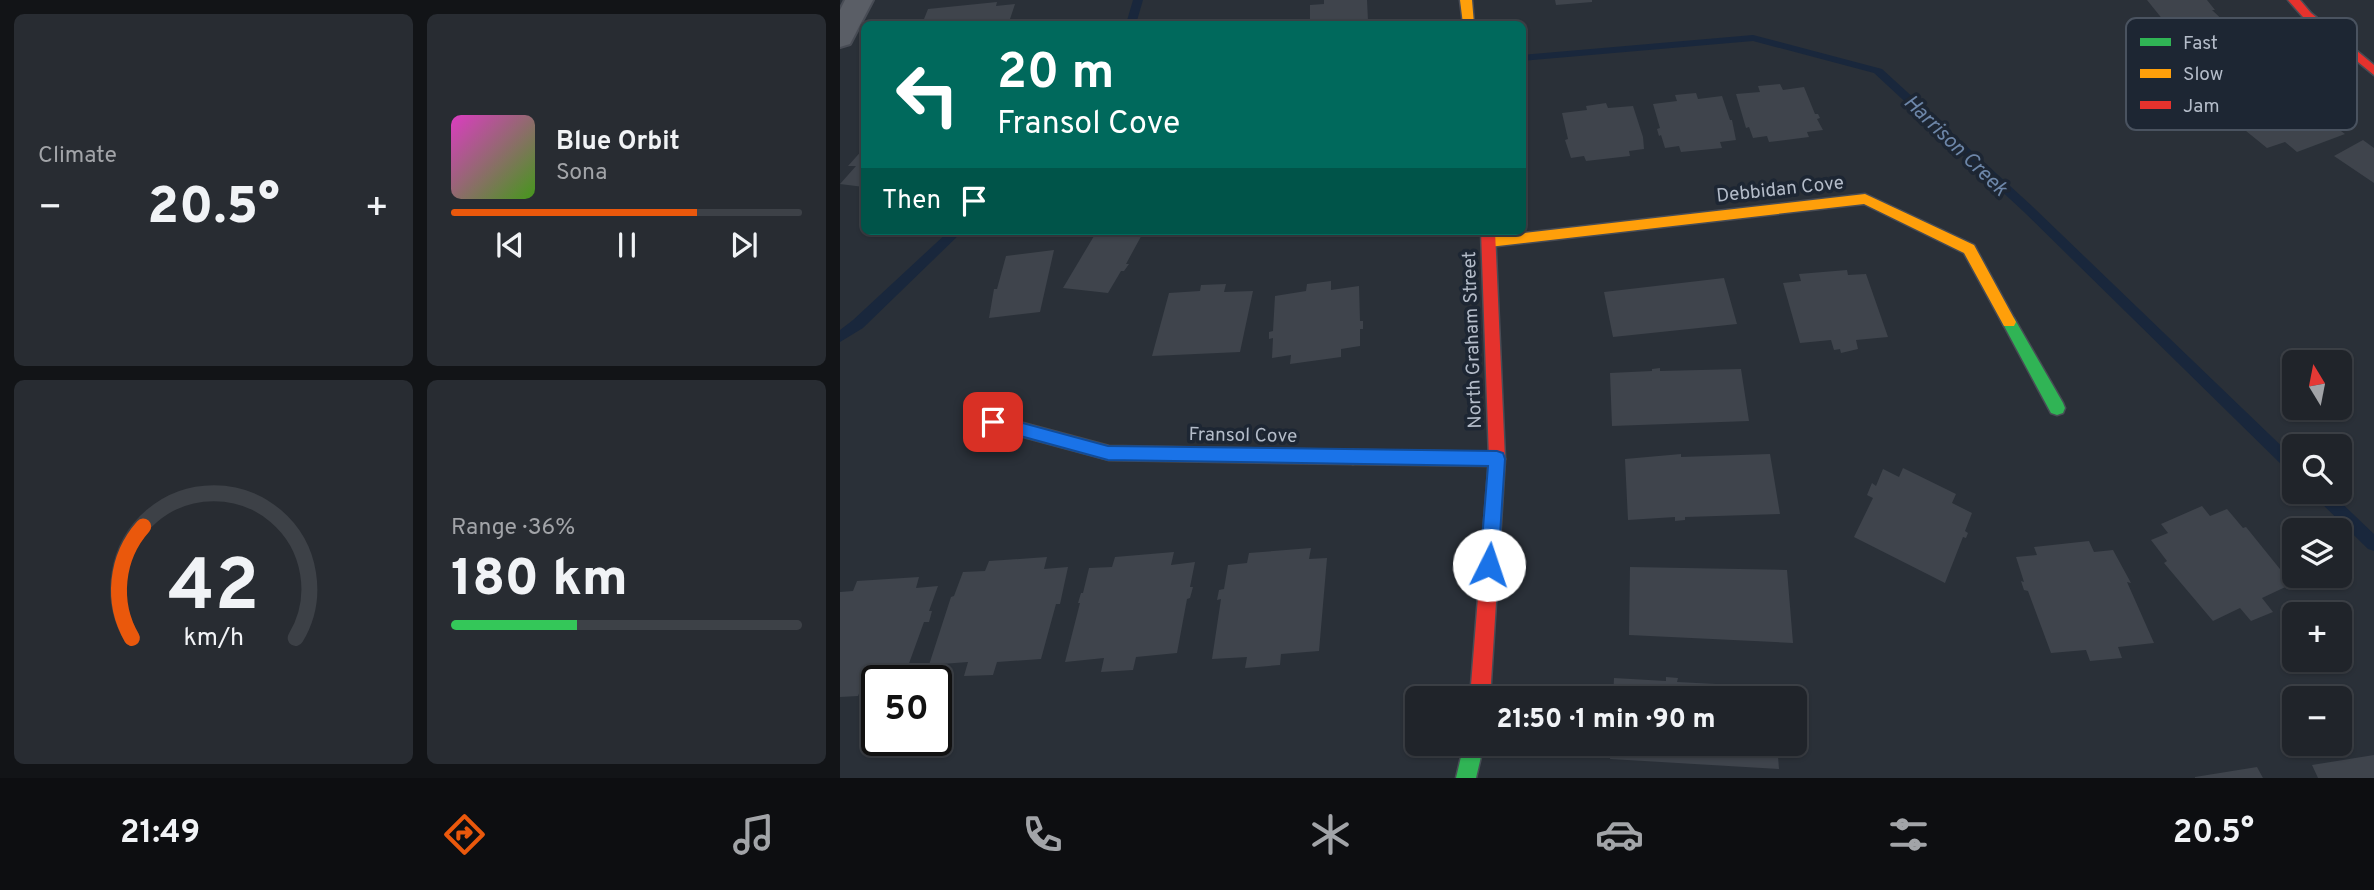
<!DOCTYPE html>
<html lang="en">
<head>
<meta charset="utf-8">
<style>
  :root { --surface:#20242a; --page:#282c32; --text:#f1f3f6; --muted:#a2a4a8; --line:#3d4147; --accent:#ea580c }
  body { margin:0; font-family:Overpass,sans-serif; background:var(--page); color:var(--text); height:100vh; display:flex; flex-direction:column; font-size:26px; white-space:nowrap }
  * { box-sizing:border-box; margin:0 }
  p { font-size:23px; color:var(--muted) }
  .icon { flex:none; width:38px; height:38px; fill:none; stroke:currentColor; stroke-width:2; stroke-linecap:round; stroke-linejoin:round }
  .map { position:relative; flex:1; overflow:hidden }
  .side { display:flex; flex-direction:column; gap:14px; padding:14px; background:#121417; width:840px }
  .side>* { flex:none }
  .banner { position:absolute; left:21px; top:21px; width:665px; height:214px; border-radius:10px; box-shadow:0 2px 5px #0004,0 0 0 2px var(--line); background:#00695c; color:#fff; overflow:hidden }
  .needle { width:46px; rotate:350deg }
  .buttons { position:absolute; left:1442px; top:350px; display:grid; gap:14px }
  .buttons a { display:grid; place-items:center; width:70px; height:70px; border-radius:10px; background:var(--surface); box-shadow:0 2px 5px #0004,0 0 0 2px var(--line); font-size:35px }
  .speed { position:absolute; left:21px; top:665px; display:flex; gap:14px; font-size:35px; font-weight:700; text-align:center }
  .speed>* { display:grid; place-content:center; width:91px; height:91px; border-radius:50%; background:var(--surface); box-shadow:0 2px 5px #0004,0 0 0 2px var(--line); line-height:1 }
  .speed .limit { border:4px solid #111; border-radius:10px; background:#fff; color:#111 }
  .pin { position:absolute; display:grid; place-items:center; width:60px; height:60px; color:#fff; margin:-30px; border-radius:14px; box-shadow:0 4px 10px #0006 }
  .me { position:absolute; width:77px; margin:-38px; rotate:4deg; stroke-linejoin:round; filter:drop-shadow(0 0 5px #0008) }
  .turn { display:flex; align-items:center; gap:24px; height:147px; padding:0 21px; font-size:32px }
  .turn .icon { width:91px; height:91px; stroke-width:2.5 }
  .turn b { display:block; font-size:49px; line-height:60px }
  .then { display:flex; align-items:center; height:66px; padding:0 21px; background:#0003; gap:14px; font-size:26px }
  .big { font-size:52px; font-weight:800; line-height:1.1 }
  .side .widget { flex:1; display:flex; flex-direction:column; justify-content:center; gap:10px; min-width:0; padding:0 24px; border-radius:10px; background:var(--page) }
  .side .dial { align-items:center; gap:0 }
  .dial svg { height:182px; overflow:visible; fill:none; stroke:var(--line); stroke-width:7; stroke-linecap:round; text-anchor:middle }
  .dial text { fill:var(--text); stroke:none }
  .song { display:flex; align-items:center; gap:21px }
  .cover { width:84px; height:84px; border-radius:10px; background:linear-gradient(135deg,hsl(310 70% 55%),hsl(100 70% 35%)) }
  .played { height:7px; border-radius:4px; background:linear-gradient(90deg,var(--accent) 70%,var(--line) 70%) }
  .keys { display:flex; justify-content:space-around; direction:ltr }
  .heat { display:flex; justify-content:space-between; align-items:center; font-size:38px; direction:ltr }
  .charge { height:10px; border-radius:5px; background:linear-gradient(90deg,#34c759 36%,var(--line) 0) }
  .side .tiles { flex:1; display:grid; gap:14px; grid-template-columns:repeat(2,1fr) }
  .trip { position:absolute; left:565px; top:686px; width:402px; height:70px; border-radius:10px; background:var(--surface); box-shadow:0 2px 5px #0004,0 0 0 2px var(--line); font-weight:800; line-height:70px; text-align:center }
  .tab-bar { display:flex; height:112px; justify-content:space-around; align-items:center; background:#0d0e11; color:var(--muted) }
  .tab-bar .icon { width:49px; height:49px }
  .tab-bar .active { color:var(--accent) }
  .tab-bar b { font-size:32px; color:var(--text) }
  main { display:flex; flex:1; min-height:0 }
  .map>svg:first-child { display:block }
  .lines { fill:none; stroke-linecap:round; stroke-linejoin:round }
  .stream { fill:#19273c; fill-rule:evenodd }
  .building { fill:#3f444c }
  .street-casing { stroke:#484c55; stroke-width:4 }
  .fast-casing { stroke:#484c55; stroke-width:3 }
  .slow-casing { stroke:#484c55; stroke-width:3 }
  .jam-casing { stroke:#484c55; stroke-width:3 }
  .street { fill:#5a5e66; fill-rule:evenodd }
  .fast { fill:#30b455; fill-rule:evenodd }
  .slow { fill:#ff9f0a; fill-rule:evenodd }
  .jam { fill:#e5322d; fill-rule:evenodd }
  .route { fill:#1a73e8; stroke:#114b97; stroke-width:2 }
  .labels { text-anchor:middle; stroke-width:7; stroke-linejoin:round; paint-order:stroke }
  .street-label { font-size:19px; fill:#b4bcc9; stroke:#1d2633 }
  .water-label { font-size:21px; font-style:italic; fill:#6d86a8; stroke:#1d2633 }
  .key { fill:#1d2633; stroke:#4a5360; stroke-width:2 }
  .key-label { font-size:19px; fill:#b4bcc9 }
</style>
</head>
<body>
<main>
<section class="side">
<div class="tiles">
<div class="widget"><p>Climate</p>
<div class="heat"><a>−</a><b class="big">20.5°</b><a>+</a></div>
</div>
<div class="widget">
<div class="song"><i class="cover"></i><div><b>Blue Orbit</b><p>Sona</p></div></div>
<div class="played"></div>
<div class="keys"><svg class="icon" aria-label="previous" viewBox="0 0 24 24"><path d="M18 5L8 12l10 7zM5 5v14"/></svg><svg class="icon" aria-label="pause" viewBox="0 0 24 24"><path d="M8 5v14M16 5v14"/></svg><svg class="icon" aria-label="next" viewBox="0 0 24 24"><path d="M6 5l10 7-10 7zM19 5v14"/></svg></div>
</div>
<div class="widget dial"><svg viewBox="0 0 100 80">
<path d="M14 69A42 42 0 1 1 86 69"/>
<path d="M14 69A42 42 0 0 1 19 20" stroke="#ea580c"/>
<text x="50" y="56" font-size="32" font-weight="700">42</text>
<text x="50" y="72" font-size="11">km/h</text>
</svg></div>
<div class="widget"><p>Range · 36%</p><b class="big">180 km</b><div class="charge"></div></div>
</div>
</section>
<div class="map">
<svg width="1534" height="778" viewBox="0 0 1534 778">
  <rect width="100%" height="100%" fill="#2a3038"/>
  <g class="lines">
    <!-- stream -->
    <path class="stream" d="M 293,0 L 303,0 L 296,24 L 286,24 Z
      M 913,35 L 1042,69 L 1192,206 L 1454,458 L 1454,474 L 1449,472 L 1184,212 L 1034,73 L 913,41 L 682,61 L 682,55 Z
      M 109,231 L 123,231 L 23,328 L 0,342 L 0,330 L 13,320 Z
      M 1473,492 L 1490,492 L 1534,534 L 1534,551 L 1528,549 L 1475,497 Z"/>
  </g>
  <!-- building -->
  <path class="building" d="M 484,0 L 527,0 L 528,21 L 470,24 L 470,5 L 484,4 Z
    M 715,0 L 752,0 L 752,2 L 716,5 Z
    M 1307,0 L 1367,0 L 1375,10 L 1372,10 L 1390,27 L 1385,27 L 1387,30 L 1356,33 L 1348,24 L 1328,26 Z
    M 157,2 L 156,6 L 175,4 L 169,22 L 82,24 L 88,9 Z
    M 940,84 L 943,90 L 964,87 L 975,114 L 978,114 L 980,118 L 977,119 L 983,130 L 967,132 L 969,137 L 929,142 L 927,136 L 913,138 L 909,127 L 906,128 L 896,94 L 920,92 L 918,86 Z
    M 1457,90 L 1485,110 L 1482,110 L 1499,123 L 1493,125 L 1505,134 L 1457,152 L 1445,142 L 1427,148 L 1390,118 L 1408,112 L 1404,108 Z
    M 856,93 L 858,99 L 882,96 L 890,120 L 892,120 L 896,140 L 880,142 L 882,148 L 841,152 L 839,146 L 825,148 L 821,135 L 819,136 L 817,129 L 820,128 L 813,104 L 837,101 L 835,95 Z
    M 766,103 L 768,108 L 793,106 L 803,137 L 804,149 L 789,151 L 790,156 L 746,161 L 744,156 L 731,158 L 725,140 L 728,139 L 722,113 L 747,110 L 746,106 Z
    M 1523,140 L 1534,148 L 1534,183 L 1494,156 Z
    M 24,148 L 24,187 L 0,184 L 16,166 L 8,166 Z
    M 257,231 L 304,231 L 286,264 L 289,264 L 284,271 L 281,271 L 268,293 L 223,288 Z
    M 214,250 L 200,312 L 149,318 L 154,289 L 157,289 L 166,256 Z
    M 1007,270 L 1008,275 L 1026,274 L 1048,337 L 1016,340 L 1018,349 L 1001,353 L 1000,349 L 994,350 L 991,340 L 960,343 L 943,283 L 961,281 L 959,274 Z
    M 884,278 L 897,324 L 773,337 L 764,292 Z
    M 491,281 L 491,290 L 519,286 L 520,321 L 523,321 L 523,329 L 520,329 L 520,346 L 501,349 L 501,357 L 450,364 L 451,355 L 432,358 L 433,338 L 429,339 L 429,332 L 433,331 L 435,296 L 466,291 L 467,284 Z
    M 386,284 L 384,292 L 413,291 L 400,352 L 312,356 L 329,293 L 360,291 L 361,285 Z
    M 820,368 L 820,371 L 901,369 L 909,421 L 772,426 L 770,373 L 812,371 L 812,369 Z
    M 841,454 L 841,457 L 930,454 L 940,514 L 845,517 L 845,520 L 835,521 L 835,517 L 788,520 L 785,459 Z
    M 1063,468 L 1116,494 L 1112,503 L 1132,513 L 1125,531 L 1128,533 L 1126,538 L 1123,537 L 1105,583 L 1014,537 L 1033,498 L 1027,495 L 1032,483 L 1036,486 L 1043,469 L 1059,477 Z
    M 1362,506 L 1370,516 L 1387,509 L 1403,528 L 1406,527 L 1452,584 L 1422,598 L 1433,612 L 1411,621 L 1400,608 L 1373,621 L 1324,563 L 1327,561 L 1311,540 L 1328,533 L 1321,524 Z
    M 1249,541 L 1254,552 L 1273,550 L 1291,583 L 1287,582 L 1314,643 L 1278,647 L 1282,658 L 1250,661 L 1246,650 L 1211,653 L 1188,591 L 1184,590 L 1181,581 L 1184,582 L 1176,557 L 1197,555 L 1194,547 Z
    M 471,548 L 469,559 L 487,558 L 479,651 L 441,654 L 440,665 L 405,668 L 407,657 L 372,659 L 381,599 L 377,600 L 379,590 L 384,589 L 388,565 L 407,563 L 409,553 Z
    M 334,552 L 331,565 L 355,562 L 350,587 L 353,587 L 350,598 L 347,599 L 337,653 L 296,657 L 293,670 L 261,672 L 264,658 L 225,662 L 240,603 L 238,603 L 241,593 L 243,593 L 249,568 L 272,567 L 275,557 Z
    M 207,557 L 204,569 L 228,567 L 220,604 L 216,604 L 201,659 L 157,662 L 153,675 L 124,676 L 128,662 L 89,665 L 111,597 L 114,596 L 123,572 L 145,571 L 149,561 Z
    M 790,567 L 947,570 L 953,643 L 789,635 Z
    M 79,577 L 76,588 L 98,586 L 89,611 L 92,611 L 89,622 L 84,622 L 63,680 L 23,684 L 18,696 L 0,697 L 0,592 L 13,591 L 17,581 Z
    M 826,677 L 838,678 L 837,682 L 935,687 L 935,698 L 773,698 L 774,678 L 826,681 Z
    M 771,744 L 937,744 L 939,769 L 770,759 Z
    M 1534,755 L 1534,778 L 1478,778 L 1472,765 Z
    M 1417,767 L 1423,778 L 1355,778 L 1355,777 Z"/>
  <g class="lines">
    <defs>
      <path id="street" d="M 5,0 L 33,0 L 10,44 L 0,47 L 0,10 Z"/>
      <path id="fast" d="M 1169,316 L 1174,318 L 1223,403 L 1225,408 L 1223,413 L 1217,415 L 1211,413 L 1162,322 Z
        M 153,415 L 269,446 L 513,450 L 519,452 L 521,457 L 519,462 L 513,464 L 269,460 L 147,427 L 145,422 L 147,417 Z
        M 624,744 L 644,744 L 636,778 L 616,778 Z"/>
      <path id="slow" d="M 620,0 L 632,0 L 634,24 L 623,24 Z
        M 1025,194 L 1134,245 L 1176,322 L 1174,326 L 1164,326 L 1124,253 L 1024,204 L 649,247 L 642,242 L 649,237 Z
        M 513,450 L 657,452 L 663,454 L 665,459 L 663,464 L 657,466 L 513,464 L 507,462 L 505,457 L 507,452 Z"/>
      <path id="jam" d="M 1448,0 L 1460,0 L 1471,13 L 1534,65 L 1534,75 L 1463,17 Z
        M 641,231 L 655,231 L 665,459 L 650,698 L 630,698 L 649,459 Z"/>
    </defs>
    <!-- street casing -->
    <use href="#street" class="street-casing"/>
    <!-- fast casing -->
    <use href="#fast" class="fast-casing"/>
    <!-- slow casing -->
    <use href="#slow" class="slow-casing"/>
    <!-- jam casing -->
    <use href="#jam" class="jam-casing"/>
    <!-- street -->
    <use href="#street" class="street"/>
    <!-- fast -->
    <use href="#fast" class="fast"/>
    <!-- slow -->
    <use href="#slow" class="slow"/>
    <!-- jam -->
    <use href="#jam" class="jam"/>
  </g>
  <!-- route -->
  <path class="route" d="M 153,415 L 268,446 L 657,451 L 663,453 L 665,459 L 658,565 L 656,571 L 649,574 L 643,571 L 640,565 L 648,466 L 268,460 L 147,427 L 145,422 L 147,417 Z"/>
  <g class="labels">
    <!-- street labels -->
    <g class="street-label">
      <text transform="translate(940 188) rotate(-6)" y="7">Debbidan Cove</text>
      <text transform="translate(631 340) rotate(-92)" y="7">North Graham Street</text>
      <text transform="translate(403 434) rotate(1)" y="7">Fransol Cove</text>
    </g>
    <!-- water labels -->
    <g class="water-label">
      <text transform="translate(1116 145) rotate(44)" y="7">Harrison Creek</text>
    </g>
  </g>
  <!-- legend -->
  <rect x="1286" y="18" width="231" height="112" rx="10" class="key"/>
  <rect x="1300" y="38" width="31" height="8" fill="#30b455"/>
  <rect x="1300" y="69" width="31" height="9" fill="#ff9f0a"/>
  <rect x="1300" y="101" width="31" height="8" fill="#e5322d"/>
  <g class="key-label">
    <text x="1343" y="49">Fast</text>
    <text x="1343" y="80">Slow</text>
    <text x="1343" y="112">Jam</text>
  </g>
</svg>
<div class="buttons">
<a><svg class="needle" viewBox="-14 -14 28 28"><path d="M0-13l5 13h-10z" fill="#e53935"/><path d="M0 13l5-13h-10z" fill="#a2a4a8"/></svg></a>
<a><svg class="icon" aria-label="search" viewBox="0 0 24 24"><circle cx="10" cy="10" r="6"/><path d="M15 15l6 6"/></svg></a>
<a><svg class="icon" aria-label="layers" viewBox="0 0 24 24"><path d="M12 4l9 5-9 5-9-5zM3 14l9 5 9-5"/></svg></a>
<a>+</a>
<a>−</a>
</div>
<div class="speed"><div class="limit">50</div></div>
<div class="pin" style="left:153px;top:422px;background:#d93025"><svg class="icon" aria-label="arrive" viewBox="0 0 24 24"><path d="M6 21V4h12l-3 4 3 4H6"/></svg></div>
<svg class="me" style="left:649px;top:565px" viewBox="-20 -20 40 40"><circle r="19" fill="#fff"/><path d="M0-13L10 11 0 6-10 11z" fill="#1a73e8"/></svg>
<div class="trip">21:50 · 1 min · 90 m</div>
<div class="banner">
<div class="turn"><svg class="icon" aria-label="left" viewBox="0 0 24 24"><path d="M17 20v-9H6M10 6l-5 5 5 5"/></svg><div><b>20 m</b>Fransol Cove</div></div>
<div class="then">Then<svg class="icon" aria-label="arrive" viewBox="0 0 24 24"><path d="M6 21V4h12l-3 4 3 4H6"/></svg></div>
</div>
</div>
</main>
<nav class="tab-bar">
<b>21:49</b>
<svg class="icon active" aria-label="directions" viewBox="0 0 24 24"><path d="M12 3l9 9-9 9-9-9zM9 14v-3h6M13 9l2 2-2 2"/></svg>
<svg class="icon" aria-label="music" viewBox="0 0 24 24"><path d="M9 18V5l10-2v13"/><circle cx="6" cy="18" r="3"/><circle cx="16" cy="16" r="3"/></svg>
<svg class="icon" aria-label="phone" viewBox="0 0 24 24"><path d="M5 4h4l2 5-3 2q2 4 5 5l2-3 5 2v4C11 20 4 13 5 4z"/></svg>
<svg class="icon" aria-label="climate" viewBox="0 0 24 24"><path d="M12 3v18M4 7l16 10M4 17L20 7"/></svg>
<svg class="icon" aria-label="car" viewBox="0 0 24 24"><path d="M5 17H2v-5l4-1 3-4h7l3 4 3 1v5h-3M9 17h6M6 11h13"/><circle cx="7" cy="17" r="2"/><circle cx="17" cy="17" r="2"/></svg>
<svg class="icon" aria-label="filters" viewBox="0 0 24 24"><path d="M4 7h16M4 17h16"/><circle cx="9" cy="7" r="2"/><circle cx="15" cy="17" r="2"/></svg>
<b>20.5°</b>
</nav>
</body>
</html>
